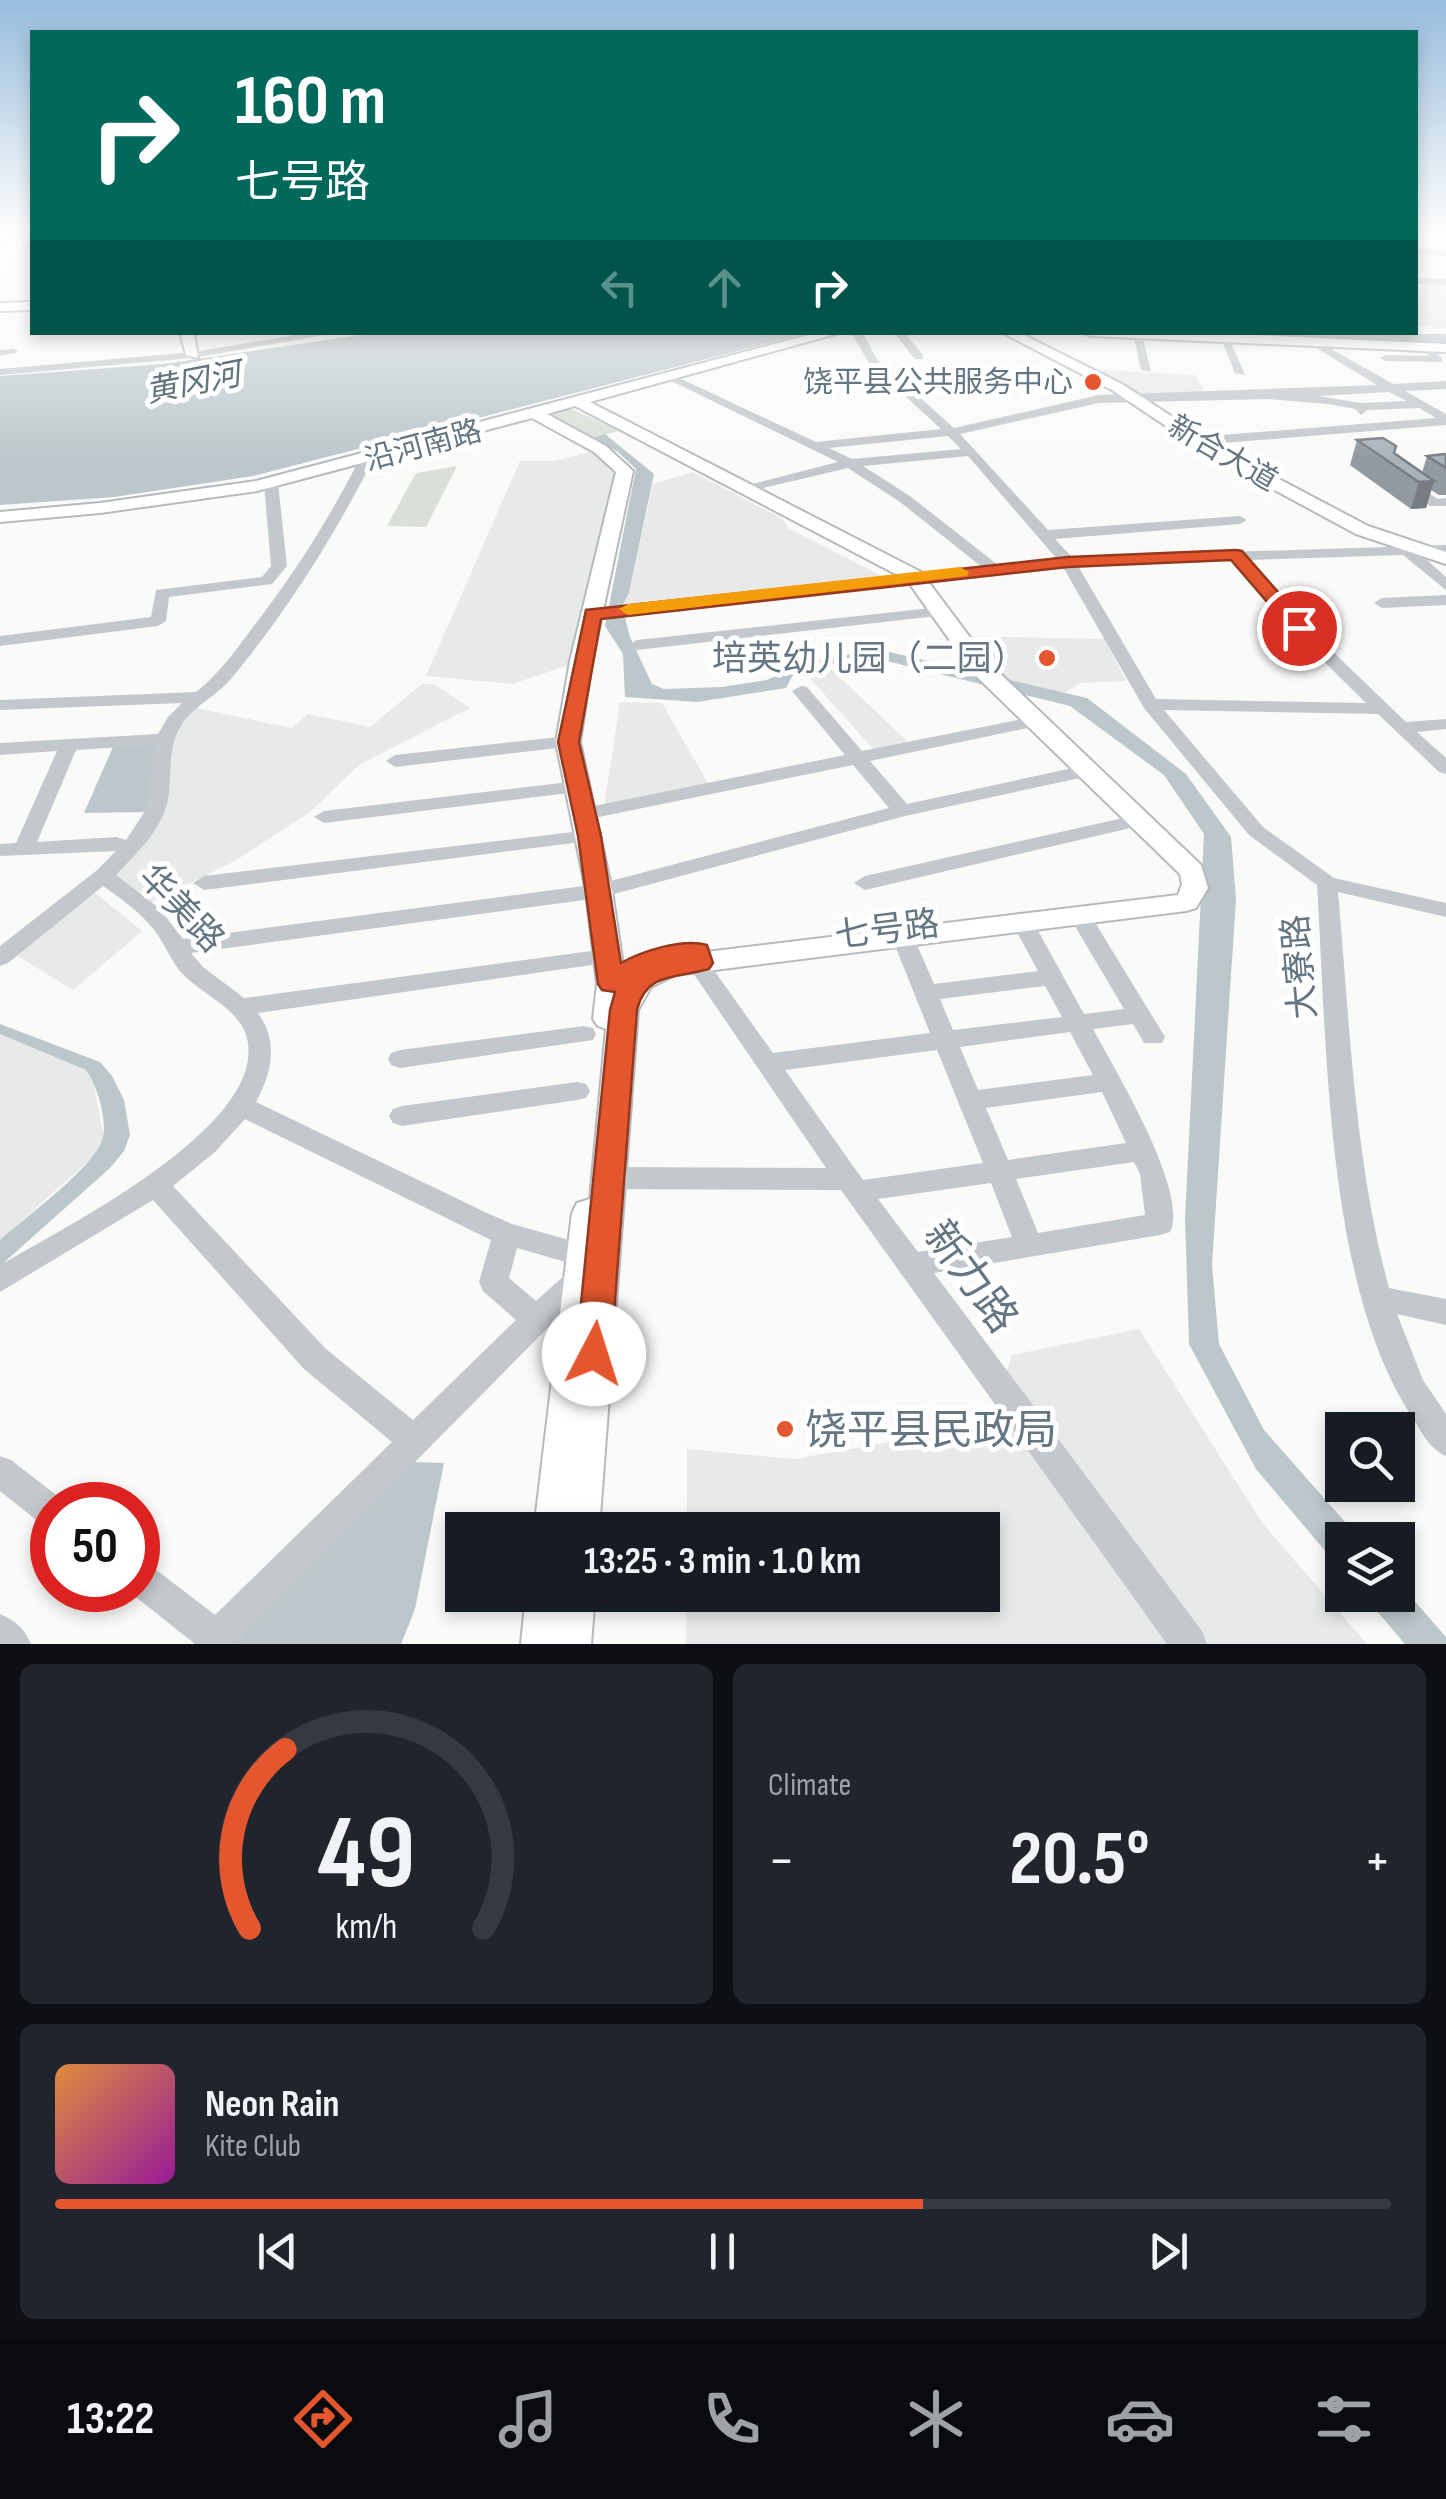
<!DOCTYPE html>
<html lang="en">
<head>
<meta charset="utf-8">
<style>
  :root { --surface:#171b24; --page:#20242c; --text:#f1f3f6; --muted:#9ea1a6; --line:#363941; --accent:#e4572e }
  body { margin:0; font-family:"Sofia Sans Condensed","Noto Sans SC",sans-serif; background:var(--page); color:var(--text); height:100vh; display:flex; flex-direction:column; font-size:38px; white-space:nowrap }
  * { box-sizing:border-box; margin:0 }
  p { font-size:32px; color:var(--muted) }
  .icon { flex:none; width:55px; height:55px; fill:none; stroke:currentColor; stroke-width:2; stroke-linecap:round; stroke-linejoin:round }
  .map { position:relative; height:1644px; overflow:hidden }
  .details { display:flex; flex-direction:column; gap:20px; padding:20px; background:#0d0f14; flex:1 }
  .details>* { flex:none }
  .top-card { position:absolute; left:30px; top:30px; width:1388px; height:305px; border-radius:0px; box-shadow:0 5px 15px #0003; background:#00695c; color:#fff; overflow:hidden }
  .tools { position:absolute; left:1325px; top:1412px; display:grid; gap:20px }
  .tools a { display:grid; place-items:center; width:90px; height:90px; border-radius:0px; background:var(--surface); box-shadow:0 5px 15px #0003; font-size:50px }
  .speed { position:absolute; left:30px; top:1482px; display:flex; gap:20px; font-size:50px; font-weight:700; text-align:center }
  .speed>* { display:grid; place-content:center; width:130px; height:130px; border-radius:50%; background:var(--surface); box-shadow:0 5px 15px #0003; line-height:1 }
  .speed .limit { border:15px solid #d22; background:#fff; color:#111 }
  .pin { position:absolute; display:grid; place-items:center; width:85px; height:85px; color:#fff; margin:-42px; border:5px solid #fff; border-radius:50%; box-shadow:0 2px 10px #0007 }
  .me { position:absolute; width:110px; margin:-55px; rotate:5deg; stroke-linejoin:round; filter:drop-shadow(0 0 8px #0008) }
  .turn { display:flex; align-items:center; gap:35px; height:210px; padding:0 40px; font-size:45px }
  .turn .icon { width:130px; height:130px; stroke-width:2.5 }
  .turn b { display:block; font-size:70px; line-height:85px }
  .lanes { display:flex; align-items:center; height:95px; padding:0 40px; background:#0003; justify-content:center; gap:50px; direction:ltr }
  .lanes .off { opacity:.35 }
  .big { font-size:75px; font-weight:700; line-height:1.1 }
  .details .card { flex:1; display:flex; flex-direction:column; justify-content:center; gap:15px; min-width:0; padding:0 35px; border-radius:15px; background:var(--page) }
  .details .dial { align-items:center; gap:0 }
  .dial svg { height:260px; overflow:visible; fill:none; stroke:var(--line); stroke-width:7; stroke-linecap:round; text-anchor:middle }
  .dial text { fill:var(--text); stroke:none }
  .song { display:flex; align-items:center; gap:30px }
  .cover { width:120px; height:120px; border-radius:15px; background:linear-gradient(135deg,hsl(30 70% 55%),hsl(300 70% 35%)) }
  .played { height:10px; border-radius:5px; background:linear-gradient(90deg,var(--accent) 65%,var(--line) 65%) }
  .keys { display:flex; justify-content:space-around; direction:ltr }
  .heat { display:flex; justify-content:space-between; align-items:center; font-size:55px; direction:ltr }
  .details .tiles { flex:1; display:grid; gap:20px; grid-template-columns:1fr 1fr }
  .card:last-child { grid-column:span 2 }
  .trip { position:absolute; left:445px; top:1512px; width:555px; height:100px; border-radius:0px; background:var(--surface); box-shadow:0 5px 15px #0003; font-weight:700; line-height:100px; text-align:center }
  .dock { display:flex; height:160px; justify-content:space-around; align-items:center; background:#090b0e; color:var(--muted) }
  .dock .icon { width:70px; height:70px }
  .dock .selected { color:var(--accent) }
  .dock b { font-size:45px; color:var(--text) }
  .map>svg:first-child { display:block }
  .built { fill:#e8e9e9 }
  .green { fill:#dadfd7 }
  .water { fill:#bbc7cb }
  .lines { fill:none; stroke-linecap:round; stroke-linejoin:round }
  .major-casing { stroke:#b5babe; stroke-width:4 }
  .minor { fill:#c3c8cc; fill-rule:evenodd }
  .major { fill:#fff; fill-rule:evenodd }
  .wall { fill:#929a9f }
  .shaded-wall { fill:#777d82 }
  .building { fill:#aab3b9; stroke:#777d82; stroke-width:2.5 }
  .route { fill:#e4572e; stroke:#94391e; stroke-width:2.5 }
  .slow { fill:#f59e0b }
  .poi-dot { fill:#e4572e; stroke:#fff; stroke-width:4 }
  .labels { text-anchor:middle; stroke-width:10; stroke-linejoin:round; paint-order:stroke }
  .far-poi-label { font-size:30px; fill:#657683; stroke:#fff; text-anchor:end }
  .far-street-label { font-size:30px; fill:#657683; stroke:#fff }
  .far-water-label { font-size:32px; font-style:italic; fill:#60757c; stroke:#fff }
  .poi-label { font-size:35px; fill:#657683; stroke:#fff; text-anchor:end }
  .street-label { font-size:35px; fill:#657683; stroke:#fff }
  .near-street-label { font-size:42px; fill:#657683; stroke:#fff }
  .near-poi-label { font-size:42px; fill:#657683; stroke:#fff; text-anchor:start }
</style>
</head>
<body>
<div class="map">
<svg width="1446" height="1644" viewBox="0 0 1446 1644">
  <rect width="100%" height="100%" fill="#fafaf8"/>
  <!-- built -->
  <path class="built" d="M 1425,284 L 1446,284 L 1446,328 L 1415,326 L 1415,305 Z
    M 1104,370 L 1196,375 L 1206,395 L 1135,394 L 1096,372 Z
    M 600,449 L 625,471 L 581,661 L 512,684 L 426,676 L 520,461 L 555,461 Z
    M 693,472 L 783,519 L 788,528 L 882,576 L 622,606 L 629,593 L 653,484 Z
    M 959,636 L 1105,639 L 1126,681 L 1082,683 L 1061,694 L 1027,686 L 997,677 Z
    M 830,668 L 908,742 L 875,751 L 808,676 Z
    M 422,684 L 434,684 L 470,708 L 359,765 L 310,812 L 235,861 L 151,902 L 109,874 L 134,850 L 171,739 L 195,708 L 292,728 L 308,714 L 370,727 Z
    M 620,702 L 662,703 L 709,785 L 604,807 Z
    M 94,892 L 142,931 L 73,990 L 16,955 Z
    M 0,1034 L 86,1069 L 93,1080 L 104,1139 L 93,1157 L 0,1240 Z
    M 1139,1329 L 1263,1524 L 1367,1644 L 686,1644 L 687,1595 L 982,1595 L 982,1530 L 687,1530 L 687,1449 L 795,1459 L 989,1424 L 1012,1355 Z"/>
  <!-- green -->
  <path class="green" d="M 570,408 L 619,431 L 592,438 L 546,415 Z
    M 457,466 L 426,527 L 387,526 L 416,473 Z"/>
  <!-- water -->
  <path class="water" d="M 375,333 L 376,332 L 808,333 L 253,476 L 114,497 L 0,505 L 0,376 L 163,364 Z
    M 1230,333 L 1446,334 L 1446,342 Z
    M 605,434 L 654,474 L 629,593 L 622,606 L 630,637 L 652,684 L 664,689 L 722,687 L 767,680 L 810,661 L 864,652 L 889,652 L 1087,698 L 1186,774 L 1231,837 L 1236,899 L 1212,1265 L 1219,1344 L 1264,1430 L 1361,1540 L 1342,1540 L 1342,1571 L 1256,1469 L 1189,1344 L 1185,1219 L 1204,834 L 1164,775 L 1070,706 L 891,662 L 851,659 L 793,675 L 786,688 L 697,702 L 625,697 L 623,654 L 605,626 L 636,469 L 618,452 L 592,438 Z
    M 158,743 L 146,812 L 84,813 L 113,747 Z
    M 0,1024 L 100,1062 L 112,1076 L 124,1100 L 130,1135 L 124,1151 L 110,1168 L 0,1266 L 0,1240 C 23,1219 98,1165 103,1137 C 107,1118 97,1085 86,1070 L 0,1034 Z
    M 413,1462 L 444,1463 L 415,1609 L 401,1644 L 232,1644 Z
    M 1398,1582 L 1446,1637 L 1446,1644 L 1405,1644 L 1363,1595 L 1398,1595 Z"/>
  <g class="lines">
    <defs>
      <path id="major" d="M 8,232 L 24,232 L 0,241 L 0,234 Z
        M 32,302 L 32,310 L 0,311 L 0,303 Z
        M 180,332 L 194,332 L 198,358 L 186,355 Z
        M 820,332 L 843,332 L 590,402 L 921,572 L 989,663 L 1201,865 L 1208,888 L 1196,908 L 1186,911 L 675,975 L 651,987 L 638,1010 L 599,1530 L 534,1530 L 572,1213 L 577,1203 L 590,1199 L 606,1029 L 598,1026 L 593,1019 L 597,984 L 586,891 L 556,742 L 570,661 L 616,472 L 594,452 L 532,418 L 257,491 L 100,513 L 0,522 L 0,512 L 100,503 L 256,481 ZM 575,406 L 907,580 L 973,673 L 1180,874 L 1182,884 L 1178,895 L 673,956 L 644,965 L 625,979 L 612,891 L 580,742 L 592,661 L 633,471 L 606,446 L 547,414 Z
        M 1001,332 L 1018,332 L 1122,384 L 1220,448 L 1368,526 L 1446,552 L 1446,564 L 1356,534 L 1208,454 L 1112,390 Z
        M 1084,332 L 1191,332 L 1446,344 L 1446,352 L 1090,336 Z
        M 526,1595 L 595,1595 L 591,1644 L 521,1644 Z"/>
    </defs>
    <!-- major casing -->
    <use href="#major" class="major-casing"/>
    <!-- minor -->
    <path class="minor" d="M 24,243 L 32,243 L 32,249 L 21,248 Z
      M 1415,249 L 1446,250 L 1446,256 L 1415,255 Z
      M 1415,278 L 1446,279 L 1446,285 L 1415,284 Z
      M 314,332 L 342,332 L 193,358 L 0,375 L 0,369 L 193,352 Z
      M 851,332 L 862,332 L 877,359 L 954,428 L 1099,395 L 1377,385 L 1310,344 L 1309,342 L 1314,339 L 1393,384 L 1446,381 L 1446,389 L 1405,391 L 1446,414 L 1446,425 L 1197,445 L 1191,441 L 1197,437 L 1436,418 L 1419,408 L 1367,410 L 1361,415 L 1355,409 L 1328,404 L 1268,399 L 1099,403 L 960,434 L 1048,530 L 1240,516 L 1247,520 L 1240,524 L 1055,539 L 1072,557 L 1446,545 L 1446,553 L 1420,554 L 1446,577 L 1446,590 L 1403,555 L 1249,560 L 1305,625 L 1406,722 L 1446,719 L 1446,729 L 1417,732 L 1446,758 L 1446,774 L 1439,772 L 1378,714 L 1164,710 L 1263,827 L 1334,878 L 1446,903 L 1446,917 L 1338,892 C 1350,1024 1354,1159 1389,1288 L 1446,1299 L 1446,1325 L 1397,1314 L 1423,1380 L 1446,1414 L 1446,1456 C 1429,1449 1422,1432 1412,1417 C 1325,1285 1327,1041 1317,885 L 1249,835 L 1144,708 L 1063,567 L 592,619 L 584,614 L 592,609 L 982,567 L 900,502 L 848,468 L 737,494 L 737,488 L 838,462 L 663,377 L 673,375 L 816,442 L 941,429 L 869,363 ZM 1389,392 L 1407,401 L 1360,403 L 1319,396 ZM 948,436 L 961,449 L 852,459 L 829,448 ZM 968,456 L 1057,559 L 998,565 L 910,496 L 863,466 ZM 1233,561 L 1293,631 L 1366,703 L 1156,699 L 1078,566 Z
      M 893,332 L 904,332 L 923,355 L 923,359 L 915,359 Z
      M 1133,333 L 1142,335 L 1151,372 L 1141,370 Z
      M 1220,336 L 1229,338 L 1245,375 L 1235,373 Z
      M 1428,344 L 1442,358 L 1442,362 L 1386,361 L 1380,358 L 1386,355 L 1429,356 L 1423,347 Z
      M 0,350 L 13,349 L 19,352 L 0,356 Z
      M 366,456 L 373,460 C 333,538 286,613 230,680 C 215,697 193,706 181,726 C 167,747 172,776 168,800 C 161,831 137,853 116,875 L 159,908 L 183,939 L 599,884 L 889,808 L 853,765 L 584,820 L 574,814 L 584,808 L 845,755 L 792,691 L 801,686 L 807,687 L 862,751 L 1028,718 L 1037,723 L 1028,728 L 870,761 L 907,804 L 1082,766 L 1092,772 L 1089,776 L 905,816 L 599,898 L 191,953 L 203,967 L 244,998 L 606,949 L 614,951 L 617,956 L 614,961 L 606,963 L 258,1013 C 279,1043 272,1071 256,1102 L 487,1213 L 512,1224 L 594,1247 L 598,1255 L 594,1263 L 588,1265 L 595,1275 L 591,1284 L 235,1644 L 195,1644 L 127,1590 L 138,1590 L 138,1560 L 150,1565 L 215,1615 L 392,1442 L 304,1369 L 153,1200 L 0,1292 L 0,1265 C 61,1229 279,1121 245,1032 C 233,1004 198,993 179,970 C 170,958 164,943 155,931 C 141,913 122,899 103,886 L 8,963 L 0,966 L 0,946 L 96,871 L 116,851 L 0,856 L 0,844 L 16,843 L 57,751 L 0,755 L 0,743 L 158,734 L 168,717 L 182,703 L 0,710 L 0,700 L 196,692 C 219,674 236,650 253,627 C 294,574 329,519 359,460 ZM 155,745 L 145,811 L 126,840 L 116,837 L 37,842 L 76,750 ZM 245,1119 L 491,1240 L 479,1282 L 483,1291 L 516,1320 L 413,1420 L 326,1349 L 173,1186 L 215,1152 ZM 517,1248 L 576,1265 L 536,1301 L 509,1278 Z
      M 271,479 L 278,483 L 287,566 L 272,584 L 169,597 L 166,621 L 158,626 L 0,646 L 0,636 L 151,617 L 156,590 L 262,577 L 271,566 L 264,483 Z
      M 1409,481 L 1438,499 L 1446,498 L 1446,506 L 1430,506 L 1404,488 L 1404,482 Z
      M 1446,595 L 1446,605 L 1382,608 L 1374,603 L 1382,598 Z
      M 931,608 L 937,610 L 937,616 L 637,650 L 629,645 L 637,640 Z
      M 568,736 L 575,738 L 577,742 L 575,746 L 395,767 L 386,761 L 395,755 Z
      M 578,781 L 585,783 L 588,787 L 585,791 L 324,823 L 314,817 L 324,811 Z
      M 1132,816 L 1139,818 L 1142,822 L 1139,826 L 865,890 L 854,883 L 865,876 Z
      M 590,830 L 597,832 L 600,836 L 597,840 L 204,890 L 193,883 L 204,876 Z
      M 1080,909 L 1088,911 L 1165,1037 L 1162,1043 L 1144,1043 L 1133,1024 L 1093,1029 C 1114,1068 1190,1193 1170,1232 L 1160,1235 L 934,1273 L 1202,1631 L 1207,1644 L 1167,1644 L 841,1190 L 609,1189 L 600,1185 L 596,1178 L 600,1171 L 609,1167 L 826,1168 L 691,970 L 687,951 L 690,946 L 706,946 L 713,969 L 773,1053 L 930,1033 L 892,938 L 895,933 L 911,933 L 914,938 L 934,984 L 1038,971 L 1012,923 L 1023,916 L 1031,918 L 1084,1014 L 1124,1009 L 1069,916 ZM 1045,986 L 1062,1017 L 953,1030 L 940,999 ZM 1070,1032 L 1093,1075 L 978,1090 L 960,1047 ZM 937,1050 L 983,1163 L 863,1180 L 785,1070 ZM 1102,1092 L 1126,1143 L 1008,1160 L 986,1108 ZM 1134,1162 L 1140,1174 L 1145,1215 L 1038,1233 L 1016,1179 ZM 991,1183 L 1012,1237 L 918,1252 L 878,1199 Z
      M 584,1026 L 593,1028 L 596,1034 L 593,1040 L 400,1068 L 391,1065 L 388,1059 L 391,1053 L 400,1050 Z
      M 577,1082 L 586,1084 L 590,1091 L 586,1098 L 577,1100 L 402,1126 L 393,1123 L 389,1116 L 393,1109 L 402,1106 Z
      M 0,1456 L 11,1460 L 64,1501 L 66,1505 L 52,1505 L 52,1528 L 40,1523 L 0,1491 Z
      M 0,1614 C 16,1621 24,1628 31,1644 L 0,1644 Z"/>
    <!-- major -->
    <use href="#major" class="major"/>
  </g>
  <!-- wall -->
  <path class="wall" d="M 1357,440 L 1394,453 L 1422,473 L 1427,456 L 1446,455 L 1446,495 L 1439,495 L 1431,490 L 1426,508 L 1411,509 L 1350,465 Z"/>
  <!-- shaded-wall -->
  <path class="shaded-wall" d="M 1434,481 L 1426,508 L 1411,509 L 1419,482 Z"/>
  <!-- building -->
  <path class="building" d="M 1383,438 L 1396,446 L 1394,453 L 1434,481 L 1419,482 L 1357,440 Z
    M 1444,454 L 1446,455 L 1446,468 L 1427,456 Z"/>
  <!-- sky -->
  <linearGradient id="sky" x2="0" y2="1"><stop stop-color="#96bcdc"/><stop offset="0.5" stop-color="#fdfdfc"/><stop offset="1" stop-color="#fdfdfc" stop-opacity="0"/></linearGradient>
  <rect width="1446" height="462" fill="url(#sky)"/>
  <!-- route -->
  <path class="route" d="M 1236,550 L 1242,551 L 1306,624 L 1306,632 L 1293,632 L 1231,560 L 1068,567 L 601,619 L 579,742 L 601,836 L 621,963 C 642,951 683,938 707,945 L 713,963 L 709,969 C 677,978 646,972 637,1010 L 611,1354 L 606,1365 L 594,1369 L 581,1365 L 576,1354 L 610,1010 L 615,992 L 602,990 L 598,984 L 578,836 L 558,742 L 586,610 L 1068,557 Z"/>
  <!-- slow -->
  <path class="slow" d="M 960,567 L 969,572 L 967,576 L 628,615 L 619,609 L 628,604 Z"/>
  <!-- markers -->
  <g class="poi-dot">
    <circle cx="1093" cy="382" r="10"/>
    <circle cx="1047" cy="658" r="10"/>
    <circle cx="785" cy="1429" r="10"/>
  </g>
  <g class="labels">
    <!-- far-poi labels -->
    <g class="far-poi-label">
      <text x="1073" y="392">饶平县公共服务中心</text>
    </g>
    <!-- far-street labels -->
    <g class="far-street-label">
      <text transform="translate(423 445) rotate(-15)" y="10">沿河南路</text>
      <text transform="translate(1223 453) rotate(30)" y="10">新合大道</text>
    </g>
    <!-- far-water labels -->
    <g class="far-water-label">
      <text transform="translate(193 382) rotate(-11)" y="11">黄冈河</text>
    </g>
    <!-- poi labels -->
    <g class="poi-label">
      <text x="1027" y="670">培英幼儿园（二园）</text>
    </g>
    <!-- street labels -->
    <g class="street-label">
      <text transform="translate(182 908) rotate(46)" y="12">华美路</text>
      <text transform="translate(887 929) rotate(-7)" y="12">七号路</text>
      <text transform="translate(1299 967) rotate(-95)" y="12">大寮路</text>
    </g>
    <!-- near-street labels -->
    <g class="near-street-label">
      <text transform="translate(972 1276) rotate(54)" y="15">新力路</text>
    </g>
    <!-- near-poi labels -->
    <g class="near-poi-label">
      <text x="805" y="1444">饶平县民政局</text>
    </g>
  </g>
</svg>
<div class="tools">
<a><svg class="icon" aria-label="search" viewBox="0 0 24 24"><circle cx="10" cy="10" r="6"/><path d="M15 15l6 6"/></svg></a>
<a><svg class="icon" aria-label="layers" viewBox="0 0 24 24"><path d="M12 4l9 5-9 5-9-5zM3 14l9 5 9-5"/></svg></a>
</div>
<div class="speed"><div class="limit">50</div></div>
<div class="pin" style="left:1299px;top:628px;background:#d93025"><svg class="icon" aria-label="arrive" viewBox="0 0 24 24"><path d="M6 21V4h12l-3 4 3 4H6"/></svg></div>
<svg class="me" style="left:594px;top:1354px" viewBox="-20 -20 40 40"><circle r="19" fill="#fff"/><path d="M0-13L10 11 0 6-10 11z" fill="#e4572e"/></svg>
<div class="trip">13:25 · 3 min · 1.0 km</div>
<div class="top-card">
<div class="turn"><svg class="icon" aria-label="right" viewBox="0 0 24 24"><path d="M7 20v-9h11M14 6l5 5-5 5"/></svg><div><b>160 m</b>七号路</div></div>
<div class="lanes"><svg class="icon off" aria-label="left" viewBox="0 0 24 24"><path d="M17 20v-9H6M10 6l-5 5 5 5"/></svg><svg class="icon off" aria-label="ahead" viewBox="0 0 24 24"><path d="M12 20V5M6 11l6-6 6 6"/></svg><svg class="icon" aria-label="right" viewBox="0 0 24 24"><path d="M7 20v-9h11M14 6l5 5-5 5"/></svg></div>
</div>
</div>
<section class="details">
<div class="tiles">
<div class="card dial"><svg viewBox="0 0 100 80">
<path d="M14 69A42 42 0 1 1 86 69"/>
<path d="M14 69A42 42 0 0 1 25 14" stroke="#e4572e"/>
<text x="50" y="56" font-size="32" font-weight="700">49</text>
<text x="50" y="72" font-size="11">km/h</text>
</svg></div>
<div class="card"><p>Climate</p>
<div class="heat"><a>−</a><b class="big">20.5°</b><a>+</a></div>
</div>
<div class="card">
<div class="song"><i class="cover"></i><div><b>Neon Rain</b><p>Kite Club</p></div></div>
<div class="played"></div>
<div class="keys"><svg class="icon" aria-label="previous" viewBox="0 0 24 24"><path d="M18 5L8 12l10 7zM5 5v14"/></svg><svg class="icon" aria-label="pause" viewBox="0 0 24 24"><path d="M8 5v14M16 5v14"/></svg><svg class="icon" aria-label="next" viewBox="0 0 24 24"><path d="M6 5l10 7-10 7zM19 5v14"/></svg></div>
</div>
</div>
</section>
<nav class="dock">
<b>13:22</b>
<svg class="icon selected" aria-label="directions" viewBox="0 0 24 24"><path d="M12 3l9 9-9 9-9-9zM9 14v-3h6M13 9l2 2-2 2"/></svg>
<svg class="icon" aria-label="music" viewBox="0 0 24 24"><path d="M9 18V5l10-2v13"/><circle cx="6" cy="18" r="3"/><circle cx="16" cy="16" r="3"/></svg>
<svg class="icon" aria-label="phone" viewBox="0 0 24 24"><path d="M5 4h4l2 5-3 2q2 4 5 5l2-3 5 2v4C11 20 4 13 5 4z"/></svg>
<svg class="icon" aria-label="climate" viewBox="0 0 24 24"><path d="M12 3v18M4 7l16 10M4 17L20 7"/></svg>
<svg class="icon" aria-label="car" viewBox="0 0 24 24"><path d="M5 17H2v-5l4-1 3-4h7l3 4 3 1v5h-3M9 17h6M6 11h13"/><circle cx="7" cy="17" r="2"/><circle cx="17" cy="17" r="2"/></svg>
<svg class="icon" aria-label="filters" viewBox="0 0 24 24"><path d="M4 7h16M4 17h16"/><circle cx="9" cy="7" r="2"/><circle cx="15" cy="17" r="2"/></svg>
</nav>
</body>
</html>
